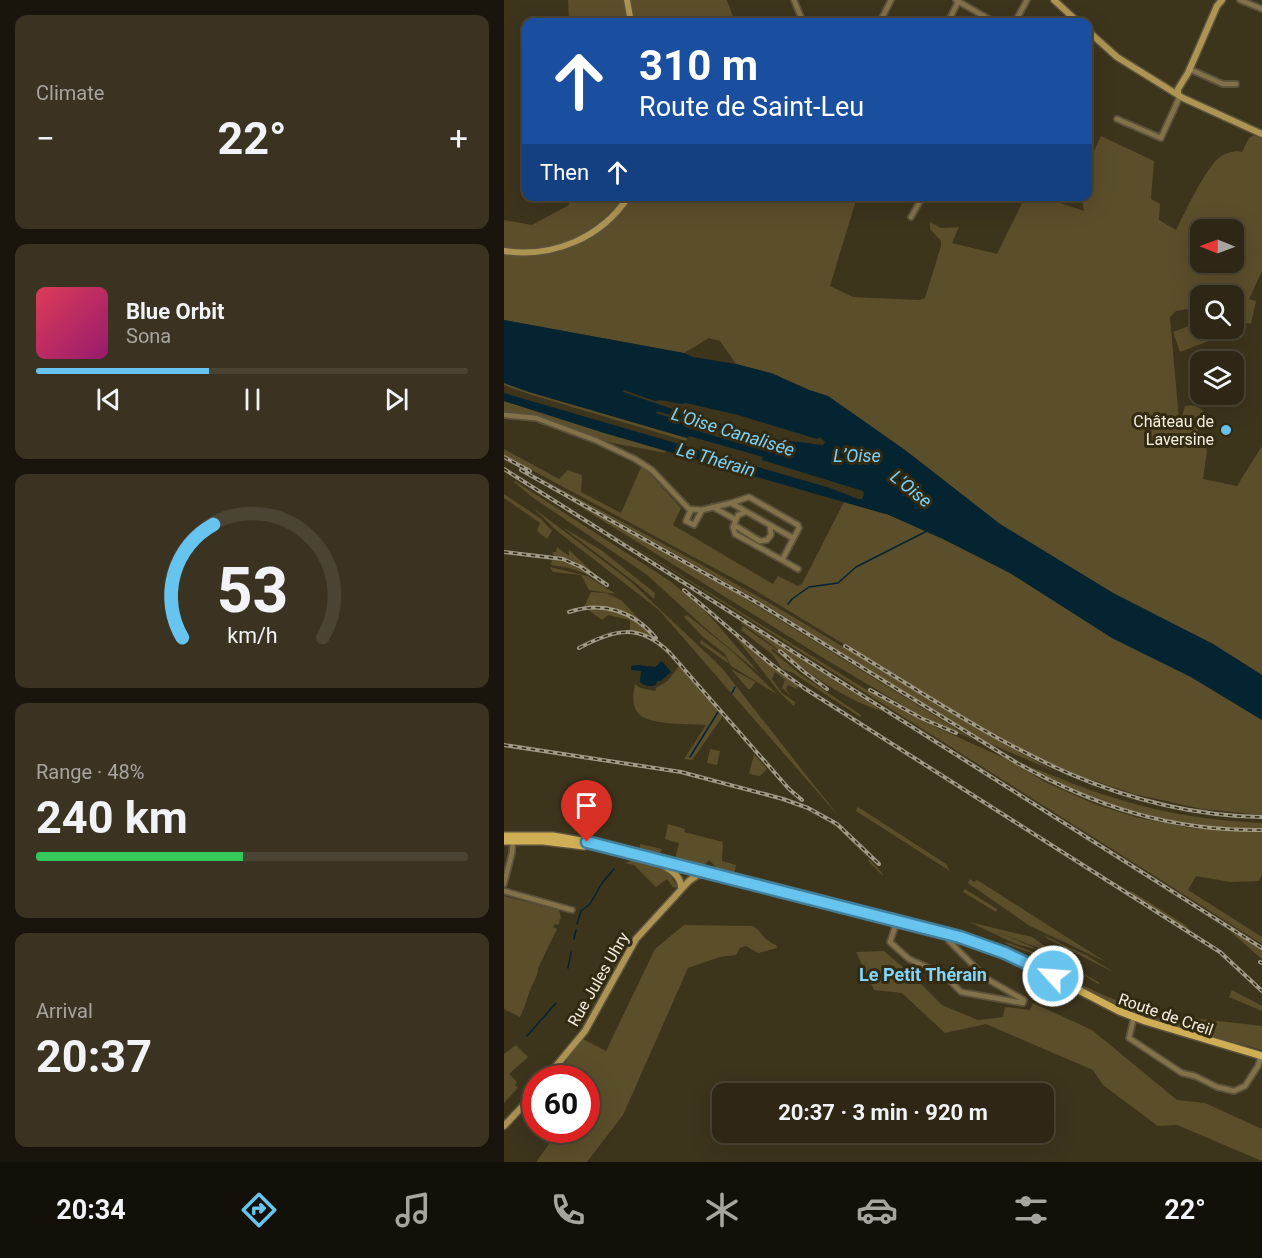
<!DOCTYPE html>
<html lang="en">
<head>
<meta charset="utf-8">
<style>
  :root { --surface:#2e2715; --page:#3a3322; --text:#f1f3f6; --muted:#a7a5a0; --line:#494434; --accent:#66c4ef }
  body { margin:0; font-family:Roboto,sans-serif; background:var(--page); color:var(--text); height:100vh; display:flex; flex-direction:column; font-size:22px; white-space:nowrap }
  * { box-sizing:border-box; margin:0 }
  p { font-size:20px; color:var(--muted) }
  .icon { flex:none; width:33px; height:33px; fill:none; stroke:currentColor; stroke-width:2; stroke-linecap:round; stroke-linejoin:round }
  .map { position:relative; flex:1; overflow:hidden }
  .drawer { display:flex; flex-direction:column; gap:15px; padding:15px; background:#19150c; width:504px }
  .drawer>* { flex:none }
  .top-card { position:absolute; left:18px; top:18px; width:570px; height:183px; border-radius:12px; box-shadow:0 6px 24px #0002,0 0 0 2px var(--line); background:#1a4fa0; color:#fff; overflow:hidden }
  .needle { width:39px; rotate:271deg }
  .fabs { position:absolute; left:686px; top:219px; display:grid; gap:12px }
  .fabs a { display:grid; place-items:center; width:54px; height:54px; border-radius:12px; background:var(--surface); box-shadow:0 6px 24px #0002,0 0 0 2px var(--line); font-size:30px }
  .speed { position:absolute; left:18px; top:1065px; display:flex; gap:12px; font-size:30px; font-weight:700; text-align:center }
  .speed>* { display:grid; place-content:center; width:78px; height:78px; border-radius:50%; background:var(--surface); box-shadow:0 6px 24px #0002,0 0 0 2px var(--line); line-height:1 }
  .speed .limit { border:9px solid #d22; background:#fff; color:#111 }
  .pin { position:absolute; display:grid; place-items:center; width:51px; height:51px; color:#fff; margin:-62px -26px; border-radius:50% 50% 50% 0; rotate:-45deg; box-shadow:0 0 6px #0007 }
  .pin .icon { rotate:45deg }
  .me { position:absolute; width:66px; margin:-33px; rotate:296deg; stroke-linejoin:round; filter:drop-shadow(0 0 4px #0008) }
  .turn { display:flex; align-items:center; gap:21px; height:126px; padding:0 18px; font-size:27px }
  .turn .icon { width:78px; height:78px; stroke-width:2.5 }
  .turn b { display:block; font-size:42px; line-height:51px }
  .then { display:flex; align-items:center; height:57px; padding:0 18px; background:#0003; gap:12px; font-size:22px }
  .big { font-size:45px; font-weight:700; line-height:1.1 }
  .drawer .tile { flex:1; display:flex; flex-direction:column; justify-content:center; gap:9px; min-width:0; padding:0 21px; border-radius:12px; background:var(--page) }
  .drawer .dial { align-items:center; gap:0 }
  .dial svg { height:156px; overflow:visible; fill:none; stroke:var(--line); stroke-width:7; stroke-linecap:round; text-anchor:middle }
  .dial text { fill:var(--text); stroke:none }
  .song { display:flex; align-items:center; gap:18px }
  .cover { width:72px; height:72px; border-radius:9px; background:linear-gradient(135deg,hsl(350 70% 55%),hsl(320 70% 35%)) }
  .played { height:6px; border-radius:3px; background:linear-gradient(90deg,var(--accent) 40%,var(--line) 40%) }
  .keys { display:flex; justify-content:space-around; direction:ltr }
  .heat { display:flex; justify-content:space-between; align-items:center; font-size:33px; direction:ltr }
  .charge { height:9px; border-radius:4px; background:linear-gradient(90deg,#34c759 48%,var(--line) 0) }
  .trip { position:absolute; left:208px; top:1083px; width:342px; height:60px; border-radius:12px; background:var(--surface); box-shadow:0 6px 24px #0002,0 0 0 2px var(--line); font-weight:700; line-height:60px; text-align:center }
  .tabs { display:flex; height:96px; justify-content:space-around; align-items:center; background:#121008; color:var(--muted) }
  .tabs .icon { width:42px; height:42px }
  .tabs .current { color:var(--accent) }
  .tabs b { font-size:27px; color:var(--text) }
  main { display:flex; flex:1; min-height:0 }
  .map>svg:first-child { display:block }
  .green { fill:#5b4e2b; fill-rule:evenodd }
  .water { fill:#042432; fill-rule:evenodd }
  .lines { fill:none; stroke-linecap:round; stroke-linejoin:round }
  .stream { stroke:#042432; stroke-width:1.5 }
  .street-casing { stroke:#5a523c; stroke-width:8 }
  .secondary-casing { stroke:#5a523c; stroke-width:9 }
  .primary-casing { stroke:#5a523c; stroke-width:10 }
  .street { stroke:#82724a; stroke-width:4.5 }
  .secondary { stroke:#ae9452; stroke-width:6 }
  .primary { stroke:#cfae56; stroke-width:7 }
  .rail-casing { stroke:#a19a87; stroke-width:4 }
  .rail { stroke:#332a12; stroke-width:1.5; stroke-dasharray:4.5; stroke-linecap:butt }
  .route-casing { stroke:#427f9b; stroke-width:15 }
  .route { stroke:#66c4ef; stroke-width:10 }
  .poi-dot { fill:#66c4ef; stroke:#332a12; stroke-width:2 }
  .labels { text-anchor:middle; stroke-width:6; stroke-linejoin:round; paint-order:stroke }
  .poi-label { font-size:16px; fill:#f5efe1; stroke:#332a12; text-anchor:end }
  .street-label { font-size:16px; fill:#f5efe1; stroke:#332a12 }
  .water-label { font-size:18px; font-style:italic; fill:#79d2fb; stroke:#332a12 }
  .neighbourhood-label { font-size:18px; font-weight:bold; fill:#80d6fe; stroke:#332a12 }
</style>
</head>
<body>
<main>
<section class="drawer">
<div class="tile"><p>Climate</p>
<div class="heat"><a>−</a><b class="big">22°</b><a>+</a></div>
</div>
<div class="tile">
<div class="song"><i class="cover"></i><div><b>Blue Orbit</b><p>Sona</p></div></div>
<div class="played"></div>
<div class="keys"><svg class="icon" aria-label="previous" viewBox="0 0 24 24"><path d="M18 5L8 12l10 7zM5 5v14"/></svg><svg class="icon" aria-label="pause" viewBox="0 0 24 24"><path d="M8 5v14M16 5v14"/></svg><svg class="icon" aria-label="next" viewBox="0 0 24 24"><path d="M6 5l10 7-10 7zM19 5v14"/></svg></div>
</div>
<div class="tile dial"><svg viewBox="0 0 100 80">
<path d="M14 69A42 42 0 1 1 86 69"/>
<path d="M14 69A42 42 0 0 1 30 11" stroke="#66c4ef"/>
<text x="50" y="56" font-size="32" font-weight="700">53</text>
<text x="50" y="72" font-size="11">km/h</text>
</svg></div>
<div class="tile"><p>Range · 48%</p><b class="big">240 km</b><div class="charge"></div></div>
<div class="tile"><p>Arrival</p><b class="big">20:37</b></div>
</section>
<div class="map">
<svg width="758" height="1162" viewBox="0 0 758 1162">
  <rect width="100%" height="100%" fill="#3d341c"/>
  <!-- green -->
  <path class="green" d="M 64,0 L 120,0 L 124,22 L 65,22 Z
    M 126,0 L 223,0 L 231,22 L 130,22 Z
    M 750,135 L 758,139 L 758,271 L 745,299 L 752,301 L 747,324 L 730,320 L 733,306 L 729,307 L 729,296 L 696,296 L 696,307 L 672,311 L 666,317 L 675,420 L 677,420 L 681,406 C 689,404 694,406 700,412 L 700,418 L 691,438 L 701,444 L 703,451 L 699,479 L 733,486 L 758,446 L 758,675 L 709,644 L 609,593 L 496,524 L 401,450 L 324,396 L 305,390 L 270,374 L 232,364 L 216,341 L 205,338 L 180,353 L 0,320 L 0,253 C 16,255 31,250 47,247 C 86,237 105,233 128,197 L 353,197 L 326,286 L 349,297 L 416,300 L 421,298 L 437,246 L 437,241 L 426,229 L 426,222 L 437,228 L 455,227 L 448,243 L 493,254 L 521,197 L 538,197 L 580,211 L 577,197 L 584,196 L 584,163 L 597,136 L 650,161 L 647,199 L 656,204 L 655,220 L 672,230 C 682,211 700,170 716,157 C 721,153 732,150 738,152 L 745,138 ZM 696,230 L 729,230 L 729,262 L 696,262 Z
    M 63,197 L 120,197 C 86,238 54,252 0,248 L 0,220 L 28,225 L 65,205 Z
    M 696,322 L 696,328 L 725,329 L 726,333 L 676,352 L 669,332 Z
    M 698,349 L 710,361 L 696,362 L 696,370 L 687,359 Z
    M 0,383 L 25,392 L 183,438 L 182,441 L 25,394 L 0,385 Z
    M 0,401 L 161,451 L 162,453 L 108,443 L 30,416 L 0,413 Z
    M 0,449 L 55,479 L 64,470 L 78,475 L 77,492 L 117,513 L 138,465 L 177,508 L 169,525 L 269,584 L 274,576 L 294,586 L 298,584 L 340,502 L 385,515 L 439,539 L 506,573 L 608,638 L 687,677 L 758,720 L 758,815 L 698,809 L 630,794 L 579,777 L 508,746 L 249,589 L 0,455 Z
    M 24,474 L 208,578 L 470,740 L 412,713 L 321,659 Z
    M 34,477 C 124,525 214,572 301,624 C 385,674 466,727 552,772 L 482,742 L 252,599 Z
    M 11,481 L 166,581 L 195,605 L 213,624 L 255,673 L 199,626 L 142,574 L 28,497 L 10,482 Z
    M 0,494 L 37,519 L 48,531 L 43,539 L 33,531 L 36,523 L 0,498 Z
    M 28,507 L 126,581 L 218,668 L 336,818 L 155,610 L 52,530 Z
    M 58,527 L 97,550 L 151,593 L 150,599 L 133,584 Z
    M 101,528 L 366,692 L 414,719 L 500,758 L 543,783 L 593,805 L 635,818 L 687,828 L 758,832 L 758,874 L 755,881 L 726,882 L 692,876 L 684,890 L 758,937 L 758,944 Z
    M 53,547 L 65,556 L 65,550 L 97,580 L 68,560 L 49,555 L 49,552 L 52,552 Z
    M 48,558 L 65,562 L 86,575 L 65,568 L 47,565 Z
    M 46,567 L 83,576 L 112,594 L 85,590 L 77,575 L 49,572 Z
    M 87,592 L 102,593 L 117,600 L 137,621 C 119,611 101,603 80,607 Z
    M 82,608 C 106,606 139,616 151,639 L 126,631 L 126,620 L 104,615 L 98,620 Z
    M 183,615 L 229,652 L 274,695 L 227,666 L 221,654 L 198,636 L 180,617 Z
    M 239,621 L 276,644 L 276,646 L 378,711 C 324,694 284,654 237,623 Z
    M 239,626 L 277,653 L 308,679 L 293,669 L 269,649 L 267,650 L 296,674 L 357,715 L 356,717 L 289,673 L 278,669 L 269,655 L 237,630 Z
    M 226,630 L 294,686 L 293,689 L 284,685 L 282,689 L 287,696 L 278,688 L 281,680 L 271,672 L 268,679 L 278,693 L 291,702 L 290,706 L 276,693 Z
    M 197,640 L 222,658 L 225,664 L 196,643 Z
    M 175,666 L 219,716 L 188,760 L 180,759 L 202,725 C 188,724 146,725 136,715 C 127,707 129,694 131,684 L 136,688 L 151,691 L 153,687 C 163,684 169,674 175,666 Z
    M 227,669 L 252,682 L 246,689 L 244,689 Z
    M 206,749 L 216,751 L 213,765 L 203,763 Z
    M 250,754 L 263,769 L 256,776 L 245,774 Z
    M 514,762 C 548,775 582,790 617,800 C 663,814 710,821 758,823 L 758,828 C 671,830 588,806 514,762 Z
    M 354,807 L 442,864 L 446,871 L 352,811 Z
    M 319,818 L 338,829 L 379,874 L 378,875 L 364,861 L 365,859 L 334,828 Z
    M 164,824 L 181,829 L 180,832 L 219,842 L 218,861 L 232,865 L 230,875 L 211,871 L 212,867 L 205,860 L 199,867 L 171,859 L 175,843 L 161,839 Z
    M 136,844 L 158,849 L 156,855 L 136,850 Z
    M 129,860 C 145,862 169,870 173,888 L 169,887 L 163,879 L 152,887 L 130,865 L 121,863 Z
    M 466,879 L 470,882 L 473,880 L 602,962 L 526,926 L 464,883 Z
    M 461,889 L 493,909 L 492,912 L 459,892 Z
    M 627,891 L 683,926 L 686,932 L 626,893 Z
    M 0,896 L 55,910 L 57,918 L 54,922 L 56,921 L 54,925 L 51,924 L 49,927 L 53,929 L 34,968 C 34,977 28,984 25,993 C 22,1002 21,1007 16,1017 L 0,1009 Z
    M 465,922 L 528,937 L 565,963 L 550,954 L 486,929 L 538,951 L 512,944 Z
    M 180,925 L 249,926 C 260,933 257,939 272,945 L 273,948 L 254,953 L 242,946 L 236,948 L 232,955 L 216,957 L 184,968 L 119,1115 L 83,1162 L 32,1162 L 55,1130 L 82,1130 L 83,1091 L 88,1081 L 83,1089 L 82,1078 L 62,1078 L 52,1071 L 63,1061 L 62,1058 L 79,1039 L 102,1051 L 151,949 Z
    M 722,928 L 758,950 L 758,959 Z
    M 539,935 L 582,955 L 611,973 L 544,939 Z
    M 502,942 C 536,955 565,964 596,983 L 594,984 L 570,969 L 505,945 L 501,943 Z
    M 380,951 L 411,978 L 438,1005 L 474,1020 L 499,1017 L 501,1007 L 526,1010 L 529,1003 L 588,1030 L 673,1100 L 701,1103 L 758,1129 L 758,1161 L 673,1125 L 654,1126 L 599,1085 L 589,1070 L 482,1024 L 441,1033 L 398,993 L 370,990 L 352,952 Z
    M 552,972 C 577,984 602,998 629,1006 C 670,1019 715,1020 758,1026 L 758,1050 L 640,1018 L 606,1002 L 552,974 Z
    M 728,990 L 758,1006 L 758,1011 L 725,997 Z
    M 12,1045 L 24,1057 L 5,1074 L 13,1082 L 11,1085 L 14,1088 L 0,1103 L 0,1054 Z"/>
  <!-- water -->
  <path class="water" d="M 0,320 L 180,353 L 189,357 L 232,364 L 267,373 L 305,390 L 324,396 L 401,450 L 496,524 L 609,593 L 709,644 L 758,675 L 758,720 L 687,677 L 608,638 L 506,573 L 439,539 L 385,515 L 100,433 L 0,401 L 0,393 L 326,488 L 354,499 L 358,499 L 360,494 L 359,491 L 258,460 L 259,457 L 185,436 L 183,438 L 25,392 L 0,383 ZM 120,390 L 151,401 C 162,398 171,406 182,403 L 234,415 L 313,439 L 316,437 L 321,442 L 319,445 L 268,439 L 174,411 L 119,392 ZM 153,411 L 283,450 L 283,451 L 269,449 L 263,446 L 261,451 L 191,430 L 186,429 L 187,425 L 152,413 Z
    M 158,661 L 167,672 L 157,681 L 153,681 L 152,685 C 147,687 140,686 136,682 L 137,671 L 127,670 L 127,666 L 134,665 L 151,667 Z"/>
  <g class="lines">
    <!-- stream -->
    <path class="stream" d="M 284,604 L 288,599 L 305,587 L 334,583 L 352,567 L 423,531
      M 228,693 L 231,687
      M 186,757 L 214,712
      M 73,924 L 77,911 L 86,904 L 98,883 L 110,869
      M 70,939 L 72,930
      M 64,968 L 67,952
      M 23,1036 L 52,1003"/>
    <defs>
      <path id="street" d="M 290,0 L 299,22
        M 452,0 L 490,22
        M 736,0 L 758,9
        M 376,22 L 387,0
        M 444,22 L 454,2
        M 511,22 L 523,0
        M 685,69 L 719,84 L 732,84
        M 613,119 L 657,138 L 676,96
        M 407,217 L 419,196
        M 0,415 L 32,418 L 91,440 L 131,459 L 148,470 L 185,509 L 198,510 L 227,503 L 289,538
        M 227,503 L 245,497 L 294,525 L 295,528 L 278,560 L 231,534 L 229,527 L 234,515 L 242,512
        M 209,507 L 232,520
        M 187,510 L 182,521 L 190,525 L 198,510
        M 230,525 L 256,541 L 263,540 L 267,535 L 266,525
        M 278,560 L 294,569
        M 0,884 L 8,853 L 9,840
        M 0,891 L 68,910
        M 393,921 L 386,942 L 405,959 L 440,975 L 457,992 L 519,1003 L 520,1000 L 483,979 L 445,941 L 445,934
        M 630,1017 L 625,1038 L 678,1073 L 691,1076 L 713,1087 L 730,1091 L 741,1086 L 754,1066 L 757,1056"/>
      <path id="secondary" d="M 123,0 L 127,22
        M 550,0 L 574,22
        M 584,31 L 613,57 L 679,98 L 758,134
        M 674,94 L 674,89 L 684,73 L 713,6 L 718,0
        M 0,251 C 50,258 97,238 125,196
        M 154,863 C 164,868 177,875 177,887
        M 42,1078 L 81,1031 L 132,939 L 185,881 L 192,876 L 198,874
        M 0,1126 L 32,1092"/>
      <path id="primary" d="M 0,836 L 49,836 L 83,842 L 461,938 L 513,958 L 615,1011 L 641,1021 L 758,1056
        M 0,841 L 39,841 L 80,846"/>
    </defs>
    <!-- street casing -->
    <use href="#street" class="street-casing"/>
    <!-- secondary casing -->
    <use href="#secondary" class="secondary-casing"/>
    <!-- primary casing -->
    <use href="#primary" class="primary-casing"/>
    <!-- street -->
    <use href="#street" class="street"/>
    <!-- secondary -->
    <use href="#secondary" class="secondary"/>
    <!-- primary -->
    <use href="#primary" class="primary"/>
    <defs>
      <path id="rail" d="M 0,457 L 26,471
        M 0,469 L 758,948
        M 17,470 L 252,602 L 513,763 C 592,807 667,831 758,830
        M 0,552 L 59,559 L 77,567 L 103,585
        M 180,590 L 267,664 L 300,688 L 716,952 L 758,991
        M 65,612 C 99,601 129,611 152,638
        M 341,646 C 477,728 592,814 758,817
        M 75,648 C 111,629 135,623 166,653 L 285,789 L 298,800
        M 276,651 L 299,671 L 323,689
        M 366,690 L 417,718 L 452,733
        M 0,745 L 177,772 L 279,799 L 304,808 L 333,824 L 375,864
        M 756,962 L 758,963"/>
    </defs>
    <!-- rail casing -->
    <use href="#rail" class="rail-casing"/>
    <!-- rail -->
    <use href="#rail" class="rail"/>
  </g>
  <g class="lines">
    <defs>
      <path id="route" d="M 83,842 L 456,937 L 501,953 L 549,976"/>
    </defs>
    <!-- route casing -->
    <use href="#route" class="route-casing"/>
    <!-- route -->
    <use href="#route" class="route"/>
  </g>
  <!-- markers -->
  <circle class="poi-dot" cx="722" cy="430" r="6"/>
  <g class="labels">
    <!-- poi labels -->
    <g class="poi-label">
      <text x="710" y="427">Château de<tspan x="710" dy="18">Laversine</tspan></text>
    </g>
    <!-- street labels -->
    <g class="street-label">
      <text transform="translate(94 979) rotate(-60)" y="6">Rue Jules Uhry</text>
      <text transform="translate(662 1014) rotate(19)" y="6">Route de Creil</text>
    </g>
    <!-- water labels -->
    <g class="water-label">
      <text transform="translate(229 432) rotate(17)" y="6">L'Oise Canalisée</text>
      <text x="353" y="462">L’Oise</text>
      <text transform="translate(212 460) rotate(16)" y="6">Le Thérain</text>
      <text transform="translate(407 489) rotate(39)" y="6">L'Oise</text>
    </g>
    <!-- neighbourhood labels -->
    <g class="neighbourhood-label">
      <text x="419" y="981">Le Petit Thérain</text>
    </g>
  </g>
</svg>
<div class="fabs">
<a><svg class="needle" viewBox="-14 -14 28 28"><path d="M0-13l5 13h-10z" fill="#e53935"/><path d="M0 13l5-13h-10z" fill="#a7a5a0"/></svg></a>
<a><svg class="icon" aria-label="search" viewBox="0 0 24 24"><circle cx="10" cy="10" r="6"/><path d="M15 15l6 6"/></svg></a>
<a><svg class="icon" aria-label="layers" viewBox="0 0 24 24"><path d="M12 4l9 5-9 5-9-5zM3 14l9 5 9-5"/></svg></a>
</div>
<div class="speed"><div class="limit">60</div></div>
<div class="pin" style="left:83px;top:842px;background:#d93025"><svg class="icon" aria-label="arrive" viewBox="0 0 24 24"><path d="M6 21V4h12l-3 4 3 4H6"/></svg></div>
<svg class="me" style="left:549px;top:976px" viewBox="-20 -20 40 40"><circle r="17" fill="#66c4ef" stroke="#fff" stroke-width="3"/><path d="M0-11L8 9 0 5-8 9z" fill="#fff"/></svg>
<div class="trip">20:37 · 3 min · 920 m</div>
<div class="top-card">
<div class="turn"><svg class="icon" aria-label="ahead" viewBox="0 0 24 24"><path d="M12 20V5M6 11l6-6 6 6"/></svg><div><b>310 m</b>Route de Saint-Leu</div></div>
<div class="then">Then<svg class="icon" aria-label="ahead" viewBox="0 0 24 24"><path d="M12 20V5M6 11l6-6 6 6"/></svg></div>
</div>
</div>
</main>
<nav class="tabs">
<b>20:34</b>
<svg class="icon current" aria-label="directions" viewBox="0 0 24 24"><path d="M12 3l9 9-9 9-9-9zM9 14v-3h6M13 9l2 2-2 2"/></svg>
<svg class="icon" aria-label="music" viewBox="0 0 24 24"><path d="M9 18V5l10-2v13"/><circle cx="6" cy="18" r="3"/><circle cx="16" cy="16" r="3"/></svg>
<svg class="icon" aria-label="phone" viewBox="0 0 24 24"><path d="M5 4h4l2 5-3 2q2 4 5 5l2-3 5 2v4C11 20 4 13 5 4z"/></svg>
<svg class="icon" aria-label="climate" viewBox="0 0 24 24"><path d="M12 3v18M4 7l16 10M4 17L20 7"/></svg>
<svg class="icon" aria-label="car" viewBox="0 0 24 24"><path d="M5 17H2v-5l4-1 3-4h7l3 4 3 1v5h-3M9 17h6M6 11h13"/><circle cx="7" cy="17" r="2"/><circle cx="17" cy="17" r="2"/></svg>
<svg class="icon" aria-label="filters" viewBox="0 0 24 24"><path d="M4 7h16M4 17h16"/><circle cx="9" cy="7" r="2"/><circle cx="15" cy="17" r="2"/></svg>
<b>22°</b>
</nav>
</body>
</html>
